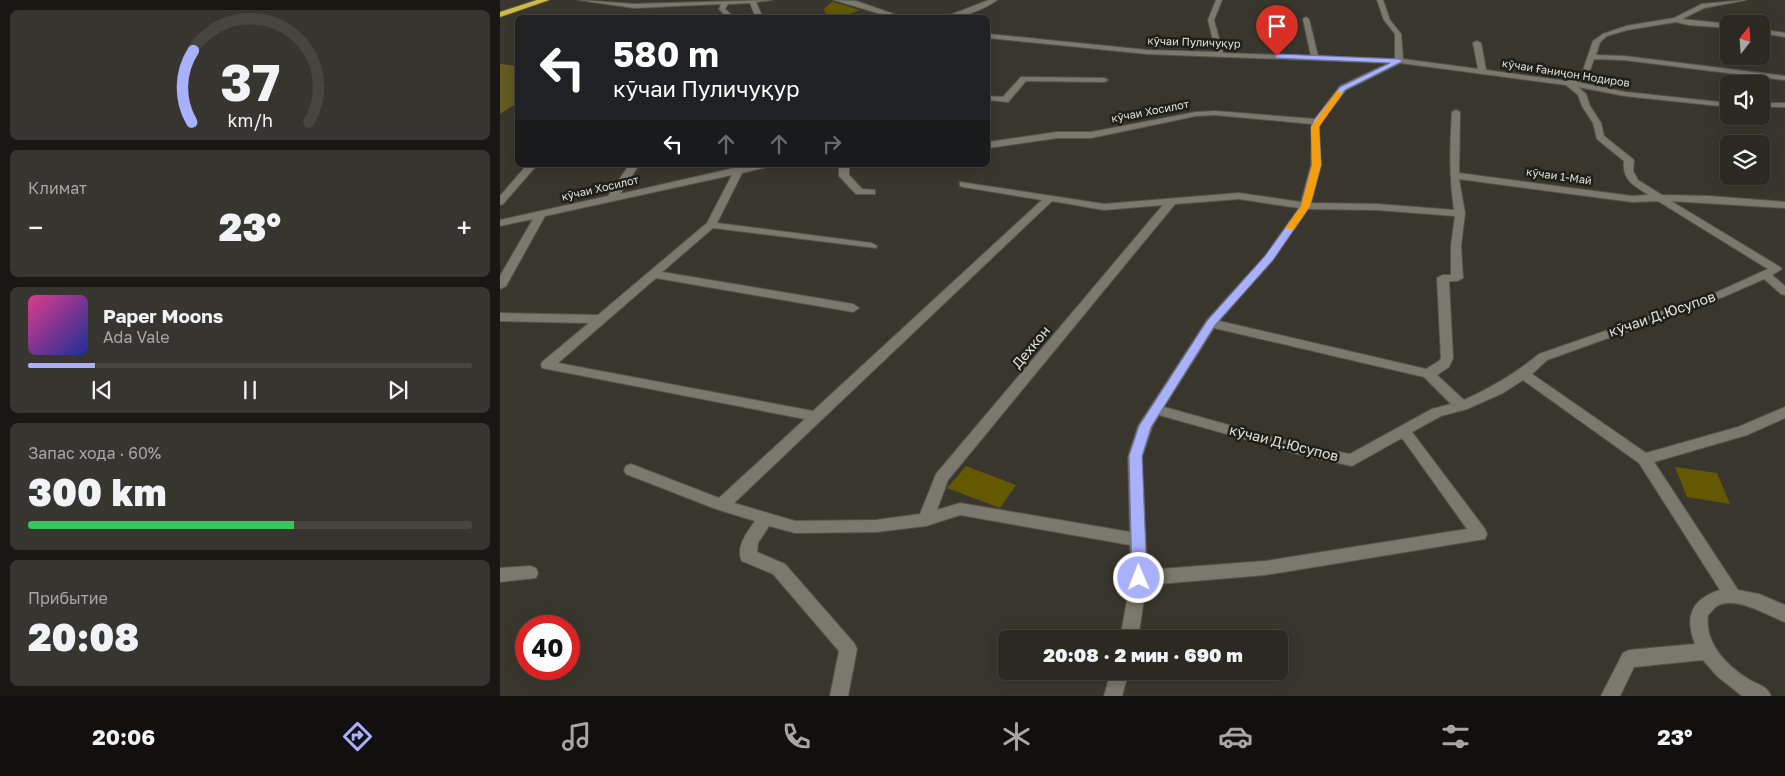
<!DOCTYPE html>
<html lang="ru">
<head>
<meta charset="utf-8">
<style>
  :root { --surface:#2b2922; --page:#37352f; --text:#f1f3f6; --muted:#a6a6a5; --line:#474540; --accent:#a9b0fc }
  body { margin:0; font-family:"Golos Text",sans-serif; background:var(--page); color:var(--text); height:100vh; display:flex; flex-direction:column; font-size:19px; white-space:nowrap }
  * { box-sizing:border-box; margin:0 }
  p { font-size:16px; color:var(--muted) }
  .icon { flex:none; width:28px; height:28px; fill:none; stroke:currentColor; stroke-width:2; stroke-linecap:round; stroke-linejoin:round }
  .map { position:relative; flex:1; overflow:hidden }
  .side { display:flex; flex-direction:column; gap:10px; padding:10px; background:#181713; width:500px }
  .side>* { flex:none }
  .hud { position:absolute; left:15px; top:15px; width:475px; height:152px; border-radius:8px; box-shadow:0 2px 12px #0003,0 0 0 1px var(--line); background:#202124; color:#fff; overflow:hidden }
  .needle { width:32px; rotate:17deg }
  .tools { position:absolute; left:1220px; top:15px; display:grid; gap:10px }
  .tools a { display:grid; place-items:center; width:50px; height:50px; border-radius:8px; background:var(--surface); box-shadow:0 2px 12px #0003,0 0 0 1px var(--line); font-size:25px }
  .speed { position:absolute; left:15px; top:615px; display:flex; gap:10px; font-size:25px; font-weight:700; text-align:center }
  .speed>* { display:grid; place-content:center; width:65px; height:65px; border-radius:50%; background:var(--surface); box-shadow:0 2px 12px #0003,0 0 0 1px var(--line); line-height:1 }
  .speed .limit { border:8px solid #d22; background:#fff; color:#111 }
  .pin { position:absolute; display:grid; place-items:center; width:42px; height:42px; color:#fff; margin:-51px -21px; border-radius:50% 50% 50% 0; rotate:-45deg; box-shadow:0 0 5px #0007 }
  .pin .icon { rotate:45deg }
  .me { position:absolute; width:55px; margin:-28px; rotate:359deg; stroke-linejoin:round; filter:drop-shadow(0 0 4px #0008) }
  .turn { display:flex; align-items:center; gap:18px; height:105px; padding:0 15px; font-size:22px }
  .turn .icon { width:65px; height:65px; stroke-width:2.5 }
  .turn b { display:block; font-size:35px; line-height:42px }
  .lanes { display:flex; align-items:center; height:48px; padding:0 15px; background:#0003; justify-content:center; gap:25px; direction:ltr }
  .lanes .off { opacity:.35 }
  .big { font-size:38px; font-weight:800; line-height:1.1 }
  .side .widget { flex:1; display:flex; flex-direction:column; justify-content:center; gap:8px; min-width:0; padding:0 18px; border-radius:8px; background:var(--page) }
  .side .dial { align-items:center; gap:0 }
  .dial svg { height:130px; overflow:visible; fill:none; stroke:var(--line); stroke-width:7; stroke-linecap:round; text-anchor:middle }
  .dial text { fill:var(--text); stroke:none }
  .song { display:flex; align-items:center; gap:15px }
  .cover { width:60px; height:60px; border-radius:8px; background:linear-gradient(135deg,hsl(330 70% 55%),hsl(230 70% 35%)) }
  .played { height:5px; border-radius:2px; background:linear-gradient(90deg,var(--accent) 15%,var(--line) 15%) }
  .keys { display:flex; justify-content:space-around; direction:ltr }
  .heat { display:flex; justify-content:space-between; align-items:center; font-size:28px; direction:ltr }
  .charge { height:8px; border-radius:4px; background:linear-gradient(90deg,#34c759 60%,var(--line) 0) }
  .trip { position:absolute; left:498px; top:630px; width:290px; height:50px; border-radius:8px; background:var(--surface); box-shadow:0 2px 12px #0003,0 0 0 1px var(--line); font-weight:800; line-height:50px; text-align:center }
  .menu { display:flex; height:80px; justify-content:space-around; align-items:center; background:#11100e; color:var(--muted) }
  .menu .icon { width:35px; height:35px }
  .menu .selected { color:var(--accent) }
  .menu b { font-size:22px; color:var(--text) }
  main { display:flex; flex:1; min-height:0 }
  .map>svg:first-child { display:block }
  .green { fill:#645b22 }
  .building { fill:#645800 }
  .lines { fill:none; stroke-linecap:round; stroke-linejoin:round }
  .minor-casing { stroke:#56554c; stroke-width:2 }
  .highway-casing { stroke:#56554c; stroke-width:2 }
  .minor { fill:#7b796d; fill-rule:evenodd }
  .highway { fill:#d0bc41; fill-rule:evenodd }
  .route { fill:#a9b0fc; stroke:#6e72a4 }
  .slow { fill:#f59e0b }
  .labels { text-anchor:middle; stroke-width:5; stroke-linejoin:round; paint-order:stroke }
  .far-street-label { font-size:11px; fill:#e0dfd9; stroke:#1f1f1a }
  .street-label { font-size:14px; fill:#e0dfd9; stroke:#1f1f1a }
</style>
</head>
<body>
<main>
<section class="side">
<div class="widget dial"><svg viewBox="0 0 100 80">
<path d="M14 69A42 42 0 1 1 86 69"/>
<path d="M14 69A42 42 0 0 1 15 25" stroke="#a9b0fc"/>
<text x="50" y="56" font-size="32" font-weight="700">37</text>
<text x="50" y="72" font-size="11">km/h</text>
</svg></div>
<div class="widget"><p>Климат</p>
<div class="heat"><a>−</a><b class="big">23°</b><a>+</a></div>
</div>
<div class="widget">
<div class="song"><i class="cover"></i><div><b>Paper Moons</b><p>Ada Vale</p></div></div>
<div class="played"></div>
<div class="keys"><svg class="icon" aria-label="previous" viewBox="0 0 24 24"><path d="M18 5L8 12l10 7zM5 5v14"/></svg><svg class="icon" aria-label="pause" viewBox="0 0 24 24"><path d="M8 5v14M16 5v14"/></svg><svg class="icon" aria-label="next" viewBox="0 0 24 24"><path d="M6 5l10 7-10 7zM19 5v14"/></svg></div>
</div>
<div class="widget"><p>Запас хода · 60%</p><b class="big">300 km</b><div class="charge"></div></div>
<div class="widget"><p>Прибытие</p><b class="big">20:08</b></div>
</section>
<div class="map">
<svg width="1285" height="696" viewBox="0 0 1285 696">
  <rect width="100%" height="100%" fill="#39372d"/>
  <!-- green -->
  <path class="green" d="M 0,64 L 18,66 L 17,103 L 0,114 Z"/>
  <!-- building -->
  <path class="building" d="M 333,1 L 333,2 L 360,10 L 340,18 L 327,18 L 324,9 Z
    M 466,466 L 516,485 L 500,508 L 447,488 Z
    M 1175,467 L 1217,473 L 1230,504 L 1187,497 Z"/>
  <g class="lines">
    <defs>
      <path id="minor" d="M 79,0 L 134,4 L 272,0 L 256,2 L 263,18 L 256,18 L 250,3 L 228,4 L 225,9 L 235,18 L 228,18 L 219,9 L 221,4 L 134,8 Z
        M 334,0 L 356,1 L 405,18 L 394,18 Z
        M 489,0 L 497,0 C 482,11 460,18 442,18 Z
        M 716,0 L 722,0 L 714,20 L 723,53 L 811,56 L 803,19 L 806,17 L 809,19 L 818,56 L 895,59 L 895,34 L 884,20 L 877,0 L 883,0 L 890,20 L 901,34 L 903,59 L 978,69 L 973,43 L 977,41 L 981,43 L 986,70 L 1067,81 L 1081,76 L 1093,41 L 1103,34 L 1126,26 L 1174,18 L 1202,4 L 1246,0 L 1204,8 L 1182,19 L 1229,24 L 1229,28 L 1189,25 L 1176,22 L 1127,30 L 1107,36 L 1100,42 L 1096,55 L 1124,56 L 1285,76 L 1285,80 L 1124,60 L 1094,59 L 1087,79 L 1077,82 L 1125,92 L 1229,103 L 1229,107 L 1125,96 L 1078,87 L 1086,94 L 1090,106 L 1101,123 L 1104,136 L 1134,160 L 1133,171 L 1138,180 L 1162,195 L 1208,196 L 1285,202 L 1285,208 L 1171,201 L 1280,267 L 1282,269 L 1272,275 L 1285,286 L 1285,295 L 1281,294 L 1264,279 L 1223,297 L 1047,360 L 1032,374 L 1146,453 L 1238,427 L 1285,407 L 1285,418 L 1247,435 L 1154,462 L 1238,590 L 1259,594 L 1285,605 L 1285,622 C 1268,616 1235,595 1217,606 C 1214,608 1211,612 1208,615 C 1204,643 1227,666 1250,680 C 1259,685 1268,687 1271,696 L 1242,696 L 1217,676 L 1203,660 L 1134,667 L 1120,696 L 1101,696 L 1123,653 L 1129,650 L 1195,644 C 1184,616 1192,599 1220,590 L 1139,463 L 1023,380 L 1003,393 L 967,409 L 941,416 L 912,432 L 985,529 L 987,534 L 985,539 L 765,575 L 646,585 L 638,639 L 620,639 L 631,578 L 630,545 L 460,515 L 426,526 L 376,532 L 295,533 L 269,526 L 258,543 L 257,552 L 285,564 L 354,643 L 357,649 L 348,696 L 330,696 L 339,651 L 273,574 L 242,561 C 235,547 247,533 255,521 L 216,509 L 126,474 L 124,470 L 126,466 L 131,464 L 219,498 L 305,419 L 42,368 L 41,365 L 42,362 L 89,323 L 0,321 L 0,313 L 98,315 L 207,223 L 232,175 L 45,216 L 6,286 L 0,289 L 0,276 L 33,219 L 0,226 L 0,220 L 108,196 L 129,165 L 139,165 L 120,194 L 239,167 L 269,165 L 267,167 L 242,173 L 217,223 L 372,243 L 377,246 L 376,248 L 213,228 L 162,272 L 353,304 L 359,308 L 353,312 L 156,278 L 58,363 L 313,411 L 542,200 L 463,187 L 460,186 L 460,182 L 604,204 L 739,193 L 801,202 L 811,165 L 812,124 L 715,115 L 696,116 L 591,138 L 557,138 L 488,148 L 488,142 L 557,132 L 591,132 L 696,112 L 715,111 L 815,119 L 840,86 L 889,63 L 647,54 L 488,38 L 488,34 L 647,50 L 716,52 L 708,20 ZM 900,63 L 1066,85 L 1078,95 L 1082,106 L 1093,123 L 1097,139 L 1124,161 C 1122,180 1134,186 1149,195 L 1132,196 L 959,173 L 960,112 L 956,110 L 952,112 C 950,147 949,175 954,210 L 877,204 L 811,203 L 821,165 L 819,127 L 821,122 L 846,90 ZM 959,179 L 1132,202 L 1158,201 L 1268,269 L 1215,293 L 1039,354 C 1015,374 992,387 964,400 L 937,375 L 949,367 L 953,358 L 949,281 L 957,281 L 963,278 L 961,246 L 965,213 ZM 739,199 L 799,208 L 765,256 L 707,320 L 638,426 L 628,457 L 630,532 L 460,503 L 437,510 L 448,480 L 675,204 ZM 552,201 L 604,210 L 663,205 L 436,474 L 420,514 L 376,520 L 295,521 L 234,503 ZM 808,209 L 877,210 L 955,216 L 951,246 L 951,275 L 943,275 L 937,278 L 941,358 L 939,361 L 926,369 L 719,321 L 773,260 ZM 714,328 L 924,377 L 951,404 L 932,409 L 850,454 L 801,445 L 664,407 ZM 659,415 L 801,455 L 852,466 L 902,438 L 967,529 L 765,561 L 647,570 L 642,457 L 652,427 Z
        M 1261,29 L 1285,33 L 1285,37 L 1261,33 Z
        M 521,77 L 604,78 L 608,80 L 604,82 L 526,81 L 508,102 L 488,100 L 488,96 L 503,97 Z
        M 1261,103 L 1285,103 L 1285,107 L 1261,107 Z
        M 27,165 L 37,165 L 3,204 L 0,205 L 0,196 Z
        M 339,165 L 349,165 L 349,175 L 362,189 L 375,190 L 375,194 L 356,194 L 339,176 Z
        M 30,566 L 36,568 L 38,573 L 36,578 L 0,582 L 0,568 Z
        M 611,671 L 629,671 L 622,696 L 604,696 Z"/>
      <path id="highway" d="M 37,0 L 49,0 L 0,17 L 0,12 Z"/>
    </defs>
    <!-- minor casing -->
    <use href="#minor" class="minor-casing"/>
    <!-- highway casing -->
    <use href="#highway" class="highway-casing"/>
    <!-- minor -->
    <use href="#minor" class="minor"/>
    <!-- highway -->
    <use href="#highway" class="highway"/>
  </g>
  <!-- route -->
  <path class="route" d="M 777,54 L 899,59 L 903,61 L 845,90 L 821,122 L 819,127 L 821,165 L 810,206 L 773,260 L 715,325 L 651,427 L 642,456 L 647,578 L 644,582 L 639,584 L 634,582 L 632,578 L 629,456 L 639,426 L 707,321 L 765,256 L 801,206 L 812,165 L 811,127 L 814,120 L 840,87 L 890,63 L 775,58 L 775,55 Z"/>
  <!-- slow -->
  <path class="slow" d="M 837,91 L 843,93 L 819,127 L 821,165 L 810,206 L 794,229 L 787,229 L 786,227 L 801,206 L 812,165 L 811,127 Z"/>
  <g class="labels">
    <!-- far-street labels -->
    <g class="far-street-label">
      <text transform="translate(694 42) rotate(2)" y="4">кӯчаи Пуличуқур</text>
      <text transform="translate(1066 73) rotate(9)" y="4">кӯчаи Ғаниҷон Нодиров</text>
      <text transform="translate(650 111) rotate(-11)" y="4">кӯчаи Хосилот</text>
      <text transform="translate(1059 176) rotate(8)" y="4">кӯчаи 1-Май</text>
      <text transform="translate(100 188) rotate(-13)" y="4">кӯчаи Хосилот</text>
    </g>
    <!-- street labels -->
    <g class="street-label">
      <text transform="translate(1162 314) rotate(-19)" y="5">кӯчаи Д.Юсупов</text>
      <text transform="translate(531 347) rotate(-50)" y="5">Дехкон</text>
      <text transform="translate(784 443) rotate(14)" y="5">кӯчаи Д.Юсупов</text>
    </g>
  </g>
</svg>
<div class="tools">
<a><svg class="needle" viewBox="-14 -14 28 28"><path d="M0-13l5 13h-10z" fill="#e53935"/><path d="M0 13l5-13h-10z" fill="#a6a6a5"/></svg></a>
<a><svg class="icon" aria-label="sound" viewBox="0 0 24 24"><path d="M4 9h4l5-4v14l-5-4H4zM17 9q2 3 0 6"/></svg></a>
<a><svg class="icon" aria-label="layers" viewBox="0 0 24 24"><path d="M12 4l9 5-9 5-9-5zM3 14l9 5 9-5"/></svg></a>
</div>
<div class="speed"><div class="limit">40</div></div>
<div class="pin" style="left:777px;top:56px;background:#d93025"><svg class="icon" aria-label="arrive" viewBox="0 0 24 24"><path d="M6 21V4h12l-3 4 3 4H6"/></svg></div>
<svg class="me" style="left:639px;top:578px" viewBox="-20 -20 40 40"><circle r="17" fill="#a9b0fc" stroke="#fff" stroke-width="3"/><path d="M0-11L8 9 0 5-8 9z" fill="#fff"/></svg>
<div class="trip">20:08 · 2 мин · 690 m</div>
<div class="hud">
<div class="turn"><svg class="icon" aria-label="left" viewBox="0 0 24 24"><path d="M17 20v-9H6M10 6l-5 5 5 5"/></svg><div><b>580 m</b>кӯчаи Пуличуқур</div></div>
<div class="lanes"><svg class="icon" aria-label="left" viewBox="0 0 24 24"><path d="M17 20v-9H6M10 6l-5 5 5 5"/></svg><svg class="icon off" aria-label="ahead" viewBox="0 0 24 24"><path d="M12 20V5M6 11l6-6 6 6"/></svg><svg class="icon off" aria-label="ahead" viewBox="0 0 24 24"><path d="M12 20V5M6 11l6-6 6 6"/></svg><svg class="icon off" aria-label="right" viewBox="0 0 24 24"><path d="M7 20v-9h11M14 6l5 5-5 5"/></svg></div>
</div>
</div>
</main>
<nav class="menu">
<b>20:06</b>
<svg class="icon selected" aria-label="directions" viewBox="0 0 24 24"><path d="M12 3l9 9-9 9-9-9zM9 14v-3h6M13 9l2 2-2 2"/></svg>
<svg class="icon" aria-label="music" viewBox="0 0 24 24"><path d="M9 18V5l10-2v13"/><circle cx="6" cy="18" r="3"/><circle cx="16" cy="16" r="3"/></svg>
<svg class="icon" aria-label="phone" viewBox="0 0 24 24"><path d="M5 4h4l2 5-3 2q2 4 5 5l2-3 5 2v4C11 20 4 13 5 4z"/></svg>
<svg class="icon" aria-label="climate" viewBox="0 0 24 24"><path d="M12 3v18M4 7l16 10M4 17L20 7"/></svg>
<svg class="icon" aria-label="car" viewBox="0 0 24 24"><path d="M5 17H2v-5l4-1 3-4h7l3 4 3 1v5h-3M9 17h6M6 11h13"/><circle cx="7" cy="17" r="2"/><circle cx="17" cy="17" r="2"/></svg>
<svg class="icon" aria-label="filters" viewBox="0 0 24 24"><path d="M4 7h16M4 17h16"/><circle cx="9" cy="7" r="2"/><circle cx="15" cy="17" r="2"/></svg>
<b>23°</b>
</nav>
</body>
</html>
